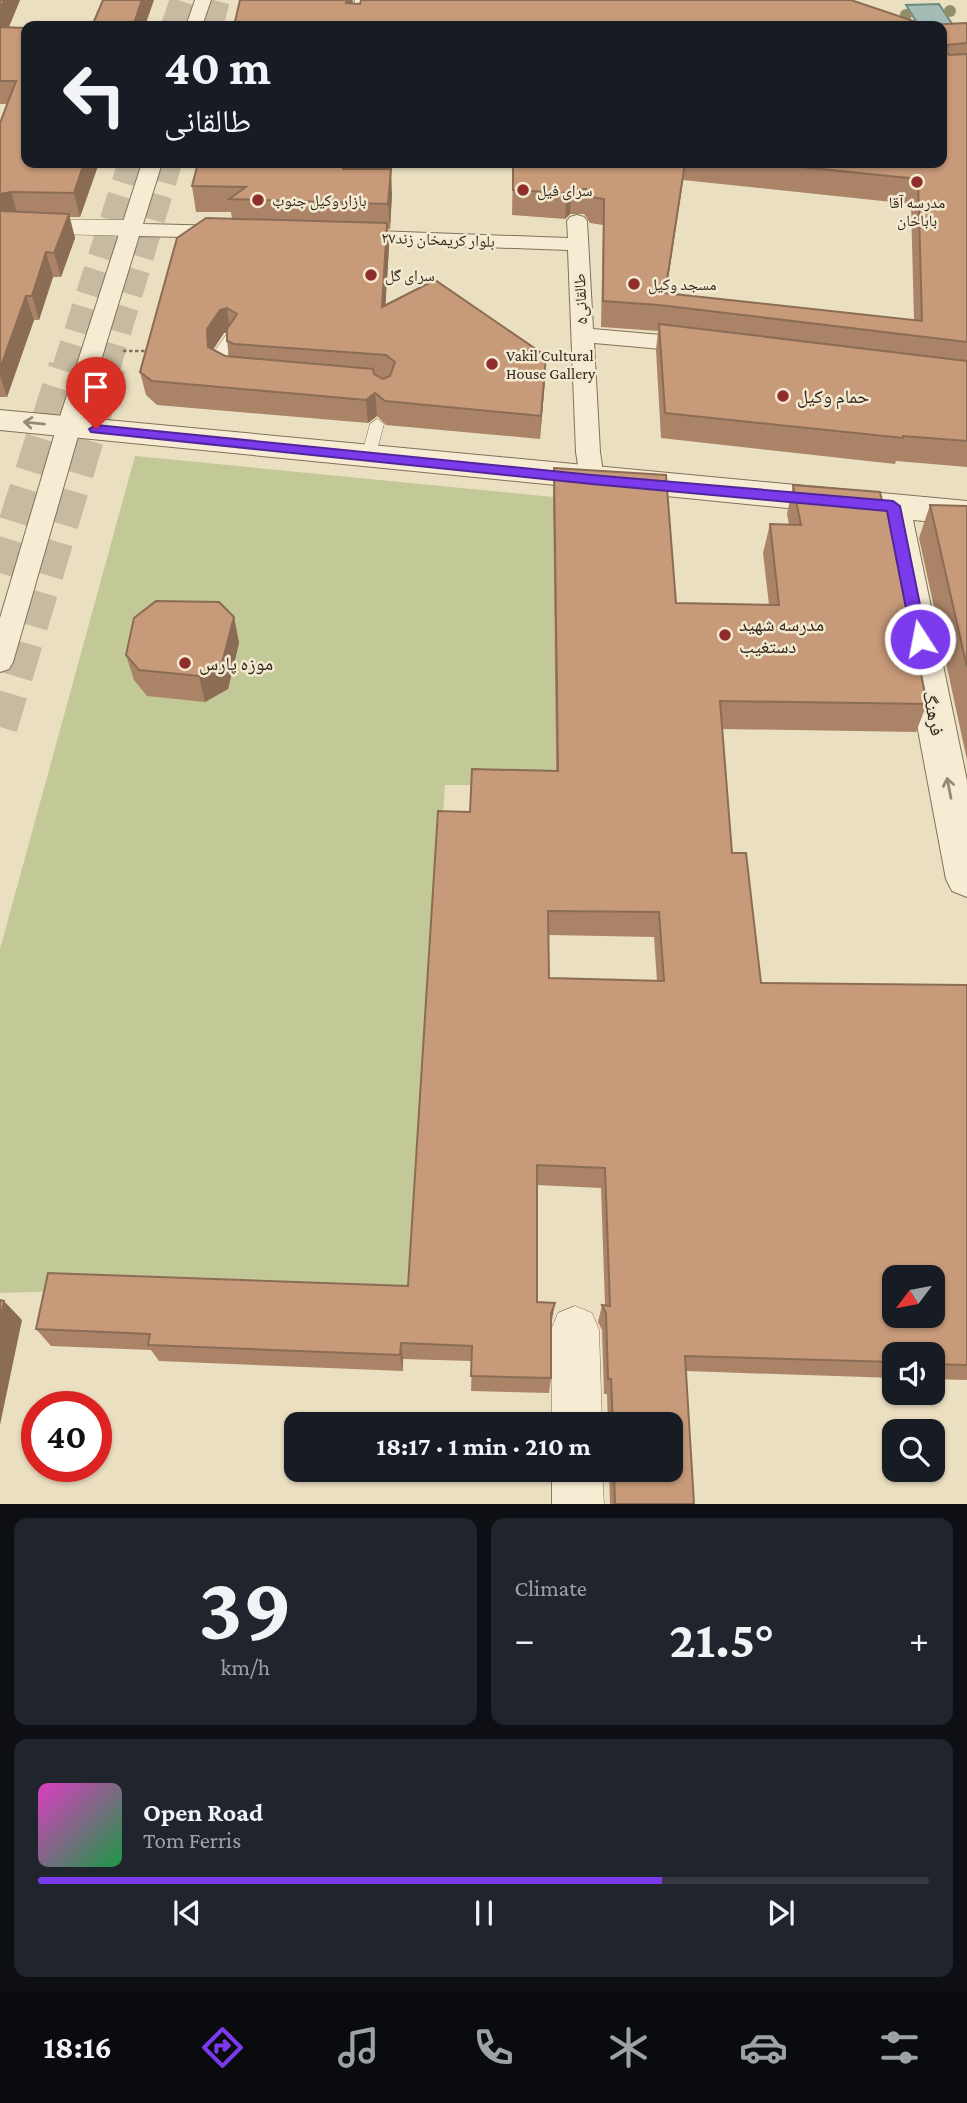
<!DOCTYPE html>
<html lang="en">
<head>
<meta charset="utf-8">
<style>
  :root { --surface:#171b24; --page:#20242c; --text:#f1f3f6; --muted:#9ea1a6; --line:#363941; --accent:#7c3aed }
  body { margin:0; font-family:"Crimson Pro","Noto Naskh Arabic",serif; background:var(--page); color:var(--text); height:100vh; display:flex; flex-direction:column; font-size:26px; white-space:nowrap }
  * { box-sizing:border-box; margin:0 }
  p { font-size:23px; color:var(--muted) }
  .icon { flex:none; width:38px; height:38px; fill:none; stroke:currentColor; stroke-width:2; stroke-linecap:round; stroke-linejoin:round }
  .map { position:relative; height:1504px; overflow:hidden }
  .side { display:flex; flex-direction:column; gap:14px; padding:14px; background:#0d0f14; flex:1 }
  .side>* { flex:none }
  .hud { position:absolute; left:21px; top:21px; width:926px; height:147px; border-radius:14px; box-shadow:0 2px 5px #0004; background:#171b24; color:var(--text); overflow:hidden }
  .needle { width:46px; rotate:238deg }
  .tools { position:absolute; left:882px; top:1265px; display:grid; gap:14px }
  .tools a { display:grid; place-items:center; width:63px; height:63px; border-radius:14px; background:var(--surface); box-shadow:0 2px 5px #0004; font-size:35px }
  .speed { position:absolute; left:21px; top:1391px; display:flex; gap:14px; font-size:35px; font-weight:700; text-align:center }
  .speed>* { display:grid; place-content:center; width:91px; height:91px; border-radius:50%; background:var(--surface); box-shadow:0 2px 5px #0004; line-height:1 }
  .speed .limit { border:10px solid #d22; background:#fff; color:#111 }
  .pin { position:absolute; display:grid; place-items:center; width:60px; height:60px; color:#fff; margin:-72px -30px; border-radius:50% 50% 50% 0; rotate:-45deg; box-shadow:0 0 7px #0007 }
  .pin .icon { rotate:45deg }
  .me { position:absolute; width:77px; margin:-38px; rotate:349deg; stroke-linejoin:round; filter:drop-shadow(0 0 5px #0008) }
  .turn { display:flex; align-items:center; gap:24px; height:147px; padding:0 28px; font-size:32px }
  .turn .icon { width:91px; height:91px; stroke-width:2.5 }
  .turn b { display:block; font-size:49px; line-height:60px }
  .big { font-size:52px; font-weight:700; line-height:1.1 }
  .side .widget { flex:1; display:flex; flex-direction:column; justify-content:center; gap:10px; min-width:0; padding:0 24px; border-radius:14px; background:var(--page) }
  .side .dial { align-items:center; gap:0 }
  .dial b { font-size:91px; line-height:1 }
  .song { display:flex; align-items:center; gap:21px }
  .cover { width:84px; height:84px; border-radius:10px; background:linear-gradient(135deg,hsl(310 70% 55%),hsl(140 70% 35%)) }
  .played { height:7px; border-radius:4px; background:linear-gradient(90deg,var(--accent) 70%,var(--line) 70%) }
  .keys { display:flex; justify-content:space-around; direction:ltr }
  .heat { display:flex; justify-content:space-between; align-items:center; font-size:38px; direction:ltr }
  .side .tiles { flex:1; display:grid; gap:14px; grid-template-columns:1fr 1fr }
  .widget:last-child { grid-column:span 2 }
  .trip { position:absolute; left:284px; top:1412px; width:399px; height:70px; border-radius:14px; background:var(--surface); box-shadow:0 2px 5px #0004; font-weight:700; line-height:70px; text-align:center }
  .tabs { display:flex; height:112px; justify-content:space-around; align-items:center; background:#090b0e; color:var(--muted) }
  .tabs .icon { width:49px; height:49px }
  .tabs .selected { color:var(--accent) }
  .tabs b { font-size:32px; color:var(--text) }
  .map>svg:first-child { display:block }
  .green { fill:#c2c896 }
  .water { fill:#a3bdb6; stroke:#6b8b83; stroke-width:2 }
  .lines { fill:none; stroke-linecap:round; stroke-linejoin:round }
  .primary-tunnel-far1 { stroke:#c6baa0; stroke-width:26; stroke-dasharray:26 13; stroke-linecap:butt }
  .primary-tunnel { stroke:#c6baa0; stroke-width:35; stroke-dasharray:35 18; stroke-linecap:butt }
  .service-casing { stroke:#83705a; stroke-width:1 }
  .pedestrian-casing { stroke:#83705a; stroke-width:2 }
  .minor-casing { stroke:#83705a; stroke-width:1 }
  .tertiary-casing { stroke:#83705a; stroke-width:2 }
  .path { stroke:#83705a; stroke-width:2.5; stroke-dasharray:3.5 2.5; stroke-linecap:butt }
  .service { fill:#f6ecd3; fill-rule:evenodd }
  .pedestrian { fill:#f6ecd3; fill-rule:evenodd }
  .minor { fill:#f6ecd3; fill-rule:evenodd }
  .tertiary { fill:#f6ecd3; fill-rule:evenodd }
  .tree { fill:#8f906b }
  .wall { fill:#ab8468; fill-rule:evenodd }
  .shaded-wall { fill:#8b6c55 }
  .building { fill:#c79a79; stroke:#8b6c55; stroke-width:2; fill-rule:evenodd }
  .oneway { stroke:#958a78 }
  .route { fill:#7c3aed; stroke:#51269a; stroke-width:2 }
  .poi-dot { fill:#8f2d2d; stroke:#f3e9d0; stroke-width:2.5 }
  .labels { text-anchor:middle; stroke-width:5; stroke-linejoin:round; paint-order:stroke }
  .far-poi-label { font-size:16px; fill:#34281d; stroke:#f3e9d0; text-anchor:start }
  .far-street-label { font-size:16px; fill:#34281d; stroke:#f3e9d0 }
  .poi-label { font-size:19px; fill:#34281d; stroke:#f3e9d0; text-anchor:start }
  .street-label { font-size:19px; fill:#34281d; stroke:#f3e9d0 }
</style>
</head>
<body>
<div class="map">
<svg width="967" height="1505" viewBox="0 0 967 1505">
  <rect width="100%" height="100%" fill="#ebdfc1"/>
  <!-- green -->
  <path class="green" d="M 135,456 L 553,497 L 556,785 L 445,785 L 410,1303 L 62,1291 L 0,1293 L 0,949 Z"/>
  <!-- water -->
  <path class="water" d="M 939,4 L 958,33 L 942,26 L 919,26 L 906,5 Z"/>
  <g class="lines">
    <!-- primary-tunnel-far1 -->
    <path class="primary-tunnel-far1" d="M 174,26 L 183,0
      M 210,26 L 217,0
      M 65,369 L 131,163
      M 107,369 L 169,163"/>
    <!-- primary-tunnel -->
    <path class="primary-tunnel" d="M 0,573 L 66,367
      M 0,727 L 108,367"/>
    <defs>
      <path id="service" d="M 355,0 L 365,0 L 360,26 L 350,26 Z
        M 231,334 L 238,338 L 228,352 L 228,366 L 236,371 L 229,375 L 214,368 L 214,352 L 226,335 Z
        M 377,419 L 384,424 L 375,457 L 368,462 L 361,457 L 370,424 Z"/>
      <path id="pedestrian" d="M 195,0 L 211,0 L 202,26 L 186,26 Z
        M 142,163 L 162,163 L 143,224 L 225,226 L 232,228 L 235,232 L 232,236 L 225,238 L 139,236 L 81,426 L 13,662 L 9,669 L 0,672 L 0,618 L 57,426 Z
        M 577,215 L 584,217 L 587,221 L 593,329 L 695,338 L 703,340 L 706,345 L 703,350 L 695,352 L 594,343 L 600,452 L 604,479 L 600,485 L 592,487 L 584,485 L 580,479 L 576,452 L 568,250 L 349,242 L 342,240 L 339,236 L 342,232 L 349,230 L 568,238 L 567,221 L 570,217 Z"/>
      <path id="minor" d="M 24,219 L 132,220 L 141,222 L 145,228 L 141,234 L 132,236 L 15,233 L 11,227 L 15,221 Z
        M 575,1306 L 592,1313 L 599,1330 L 602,1424 L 552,1424 L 551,1330 L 558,1313 Z
        M 552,1470 L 602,1470 L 604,1505 L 552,1505 Z"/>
      <path id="tertiary" d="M 0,410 L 967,501 L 967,525 L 913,520 L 967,781 L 967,897 L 952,891 L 946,879 L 878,517 L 0,430 Z"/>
    </defs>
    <!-- service casing -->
    <use href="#service" class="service-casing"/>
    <!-- pedestrian casing -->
    <use href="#pedestrian" class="pedestrian-casing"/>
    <!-- minor casing -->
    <use href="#minor" class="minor-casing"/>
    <!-- tertiary casing -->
    <use href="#tertiary" class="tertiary-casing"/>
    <!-- path -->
    <path class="path" d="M 123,351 L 149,351"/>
    <!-- service -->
    <use href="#service" class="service"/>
    <!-- pedestrian -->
    <use href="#pedestrian" class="pedestrian"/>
    <!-- minor -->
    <use href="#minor" class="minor"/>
    <!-- tertiary -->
    <use href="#tertiary" class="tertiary"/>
  </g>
  <!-- trees -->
  <g class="tree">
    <circle cx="950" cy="11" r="6"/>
    <circle cx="906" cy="15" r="6"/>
  </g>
  <!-- wall -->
  <path class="wall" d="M 0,0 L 20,0 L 9,27 L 26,163 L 99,163 L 80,217 L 69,217 L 75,238 L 61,277 L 53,277 L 39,320 L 34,320 L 7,397 L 0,397 L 0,123 L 7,104 L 0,104 Z
    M 352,4 L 925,25 L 967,23 L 967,467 L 896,461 L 895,464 L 661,438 L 656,350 L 658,331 L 601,327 L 603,225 L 590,223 L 584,214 L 570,214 L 565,219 L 512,215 L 513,163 L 942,163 ZM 683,180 L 911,204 L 914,320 L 666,293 Z
    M 198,163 L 349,163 L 348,169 L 392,194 L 390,229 L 388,229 L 389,247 L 385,306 L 545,379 L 540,439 L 386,425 L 377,416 L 368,423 L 157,405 L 146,395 L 140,372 L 232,219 L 231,212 L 196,212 L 192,186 ZM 224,333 L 227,333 L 227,341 L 229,357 L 225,356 L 213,350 Z
    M 554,468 L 676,603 L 769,605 L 763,553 L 770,524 L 789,525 L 787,514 L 793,485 L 927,704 L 916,732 L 722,729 L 732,853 L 761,983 L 967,985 L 967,1380 L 933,1379 L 933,1354 L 894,1354 L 894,1378 L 686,1371 L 694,1504 L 610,1504 L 609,1470 L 670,1470 L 670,1424 L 608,1424 L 607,1394 L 604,1394 L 602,1330 L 598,1322 L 602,1305 L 605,1305 L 601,1188 L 537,1185 L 537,1302 L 552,1320 L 551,1324 L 551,1378 L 549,1393 L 471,1391 L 472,1361 L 403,1359 L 403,1371 L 159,1361 L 151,1350 L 51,1346 L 36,1329 L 408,1286 L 470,812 L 556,771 L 553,497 ZM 549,935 L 654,937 L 657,981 L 549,978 Z
    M 930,505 L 967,506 L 967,760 L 919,538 Z
    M 234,617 L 239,643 L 228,689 L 205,702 L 147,696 L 134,680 L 126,655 Z"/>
  <!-- shaded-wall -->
  <path class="shaded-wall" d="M 4,0 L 20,0 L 0,48 L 0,10 Z
    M 142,0 L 154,0 L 145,26 L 133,26 Z
    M 347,0 L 353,0 L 348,26 L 346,3 Z
    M 84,163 L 99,163 L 80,217 L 74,193 Z
    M 344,163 L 349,163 L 345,194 L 343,169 Z
    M 685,163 L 683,180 L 664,305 L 663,305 Z
    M 391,169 L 392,194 L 390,229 L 388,204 Z
    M 571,189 L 570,214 L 565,219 L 567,193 Z
    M 11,192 L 18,216 L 0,216 L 0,196 L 1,194 Z
    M 69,214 L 75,238 L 61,277 L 54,253 Z
    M 387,223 L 389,247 L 384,331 L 382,307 Z
    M 46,252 L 53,277 L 39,320 L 32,296 Z
    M 26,296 L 34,320 L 7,397 L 0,376 L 0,369 Z
    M 227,308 L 230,331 L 224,333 L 211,352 L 208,347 L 207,329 L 220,310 Z
    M 546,356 L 545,379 L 540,439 L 541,416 Z
    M 373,369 L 377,416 L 368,423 L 366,400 Z
    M 234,617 L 239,643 L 228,689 L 205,702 L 199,676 Z
    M 4,1301 L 22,1320 L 0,1425 L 0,1321 Z
    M 555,1303 L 552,1320 L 548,1330 L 551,1314 Z
    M 401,1343 L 403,1359 L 403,1371 L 400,1355 Z"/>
  <!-- building -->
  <path class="building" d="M 0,0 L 4,0 L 0,10 Z
    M 103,0 L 142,0 L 133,26 L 92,26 Z
    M 240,0 L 347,0 L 346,3 L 360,4 L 361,0 L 851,0 L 925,25 L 967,23 L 967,43 L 947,45 L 946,52 L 949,55 L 967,54 L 967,342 L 659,305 L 603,301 L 604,199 L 591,197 L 586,189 L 571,189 L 567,193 L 513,190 L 513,163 L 685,163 L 665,293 L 922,321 L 918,179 L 761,163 L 942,163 L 942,26 L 234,26 Z
    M 0,27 L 26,28 L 26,163 L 84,163 L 74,193 L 11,192 L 1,194 L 0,196 L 0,123 L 16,81 L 0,81 Z
    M 198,163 L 344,163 L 343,169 L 391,169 L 388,204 L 229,199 L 246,187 L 192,186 Z
    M 0,209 L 2,211 L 69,214 L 54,253 L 46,252 L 32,296 L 26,296 L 0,369 Z
    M 206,218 L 387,223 L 382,307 L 435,280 L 546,356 L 541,416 L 385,401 L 375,393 L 366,400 L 152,381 L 140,372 L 177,238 ZM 227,308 L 237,314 L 227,329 L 227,341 L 234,344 L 386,355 L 395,362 L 390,376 L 383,379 L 374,374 L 373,369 L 225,356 L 208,347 L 207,329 L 220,310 Z
    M 659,324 L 967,361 L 967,441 L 903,436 L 903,438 L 665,413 Z
    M 554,468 L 666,475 L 676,603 L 779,605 L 770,524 L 801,525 L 793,485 L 880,492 L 884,509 L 888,509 L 927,704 L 720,701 L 732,853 L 746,853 L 761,983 L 967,985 L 967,1365 L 933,1364 L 933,1354 L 894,1354 L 894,1362 L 685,1356 L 694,1504 L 615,1504 L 614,1470 L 670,1470 L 670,1424 L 613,1424 L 611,1379 L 608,1379 L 606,1313 L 602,1305 L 610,1306 L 605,1168 L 537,1165 L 537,1302 L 555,1303 L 551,1314 L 551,1378 L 471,1376 L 472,1346 L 401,1343 L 400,1355 L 148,1345 L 150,1334 L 36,1329 L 48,1273 L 408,1286 L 438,811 L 470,812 L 472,769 L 558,771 ZM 548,911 L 659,912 L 664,981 L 549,978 ZM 894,1278 L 933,1278 L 933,1316 L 894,1316 Z
    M 930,505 L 967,506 L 967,667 Z
    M 156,601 L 219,602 L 234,617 L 222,663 L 199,676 L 139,670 L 126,655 L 134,618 Z
    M 0,1300 L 4,1301 L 0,1321 Z"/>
  <!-- one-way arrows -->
  <defs><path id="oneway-shaft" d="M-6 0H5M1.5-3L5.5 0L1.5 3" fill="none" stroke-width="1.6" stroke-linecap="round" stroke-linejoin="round" transform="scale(1.75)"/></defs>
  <g class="oneway">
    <use href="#oneway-shaft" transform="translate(34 423) rotate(-174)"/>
    <use href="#oneway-shaft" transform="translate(949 788) rotate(-101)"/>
  </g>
  <!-- route -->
  <path class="route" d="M 96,425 L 592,475 L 893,501 L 900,506 L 927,639 L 920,645 L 912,639 L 887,511 L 592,484 L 91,432 L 89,429 Z"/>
  <!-- markers -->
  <g class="poi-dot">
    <circle cx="917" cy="182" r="7"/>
    <circle cx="523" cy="190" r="7"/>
    <circle cx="258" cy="200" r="7"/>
    <circle cx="371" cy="275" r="7"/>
    <circle cx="634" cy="284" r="7"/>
    <circle cx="492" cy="364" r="7"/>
    <circle cx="783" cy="396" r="7"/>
    <circle cx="725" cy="635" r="7"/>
    <circle cx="185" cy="663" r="7"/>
  </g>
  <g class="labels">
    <!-- far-poi labels -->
    <g class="far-poi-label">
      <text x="537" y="196">سرای فیل</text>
      <text x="272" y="206">بازار وکیل جنوب</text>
      <text x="917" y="208" text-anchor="middle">مدرسه آقا<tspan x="917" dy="18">باباخان</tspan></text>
      <text x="385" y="281">سرای گل</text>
      <text x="648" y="290">مسجد وکیل</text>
      <text x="506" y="361">Vakil Cultural<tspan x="506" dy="18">House Gallery</tspan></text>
    </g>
    <!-- far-street labels -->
    <g class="far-street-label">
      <text transform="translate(438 239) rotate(2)" y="6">بلوار کریمخان زند۲۷</text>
      <text transform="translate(580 299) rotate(-93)" y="6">طالقانی۵</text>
    </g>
    <!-- poi labels -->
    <g class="poi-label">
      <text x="797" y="403">حمام وکیل</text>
      <text x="739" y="631">مدرسه شهید<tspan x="739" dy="22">دستغیب</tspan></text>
      <text x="199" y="670">موزه پارس</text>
    </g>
    <!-- street labels -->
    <g class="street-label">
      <text transform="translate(934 713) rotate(79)" y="7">فرهنگ</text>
    </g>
  </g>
</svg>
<div class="tools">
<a><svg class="needle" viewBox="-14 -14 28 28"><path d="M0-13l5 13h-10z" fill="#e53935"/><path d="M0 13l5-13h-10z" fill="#9ea1a6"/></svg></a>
<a><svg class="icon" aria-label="sound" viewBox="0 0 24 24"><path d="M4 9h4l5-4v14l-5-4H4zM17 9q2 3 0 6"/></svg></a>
<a><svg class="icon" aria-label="search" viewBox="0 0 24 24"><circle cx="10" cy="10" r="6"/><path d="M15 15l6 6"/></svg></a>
</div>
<div class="speed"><div class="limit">40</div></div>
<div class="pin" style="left:96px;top:429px;background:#d93025"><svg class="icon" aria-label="arrive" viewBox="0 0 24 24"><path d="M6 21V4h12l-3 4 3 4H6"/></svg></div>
<svg class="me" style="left:920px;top:639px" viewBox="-20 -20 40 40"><circle r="17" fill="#7c3aed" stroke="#fff" stroke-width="3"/><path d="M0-11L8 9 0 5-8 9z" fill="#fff"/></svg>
<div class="trip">18:17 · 1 min · 210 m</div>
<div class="hud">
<div class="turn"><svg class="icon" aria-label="left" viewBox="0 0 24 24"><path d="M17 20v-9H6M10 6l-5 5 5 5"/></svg><div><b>40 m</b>طالقانی</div></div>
</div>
</div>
<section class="side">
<div class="tiles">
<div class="widget dial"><b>39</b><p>km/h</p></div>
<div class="widget"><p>Climate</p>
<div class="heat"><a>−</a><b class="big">21.5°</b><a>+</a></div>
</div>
<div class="widget">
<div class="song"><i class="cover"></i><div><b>Open Road</b><p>Tom Ferris</p></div></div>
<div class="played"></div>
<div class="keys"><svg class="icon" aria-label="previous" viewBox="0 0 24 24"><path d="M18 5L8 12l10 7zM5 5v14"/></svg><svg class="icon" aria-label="pause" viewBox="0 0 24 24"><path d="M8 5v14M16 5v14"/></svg><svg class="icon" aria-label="next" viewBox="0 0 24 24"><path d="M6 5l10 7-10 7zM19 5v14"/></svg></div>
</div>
</div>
</section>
<nav class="tabs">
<b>18:16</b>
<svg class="icon selected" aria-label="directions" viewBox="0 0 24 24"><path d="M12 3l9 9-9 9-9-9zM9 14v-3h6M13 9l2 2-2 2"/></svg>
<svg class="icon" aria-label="music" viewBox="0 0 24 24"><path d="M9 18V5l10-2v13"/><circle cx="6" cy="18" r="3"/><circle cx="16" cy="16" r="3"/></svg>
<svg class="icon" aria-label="phone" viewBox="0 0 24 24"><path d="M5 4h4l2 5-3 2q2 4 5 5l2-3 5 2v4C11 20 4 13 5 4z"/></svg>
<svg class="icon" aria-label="climate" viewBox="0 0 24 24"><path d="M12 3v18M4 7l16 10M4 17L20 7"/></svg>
<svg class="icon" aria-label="car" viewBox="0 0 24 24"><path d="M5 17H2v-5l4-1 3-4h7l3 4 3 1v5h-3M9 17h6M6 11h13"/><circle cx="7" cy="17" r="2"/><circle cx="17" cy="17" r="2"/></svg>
<svg class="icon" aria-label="filters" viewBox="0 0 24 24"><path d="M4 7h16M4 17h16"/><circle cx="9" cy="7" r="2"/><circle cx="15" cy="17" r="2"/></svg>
</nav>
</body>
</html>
